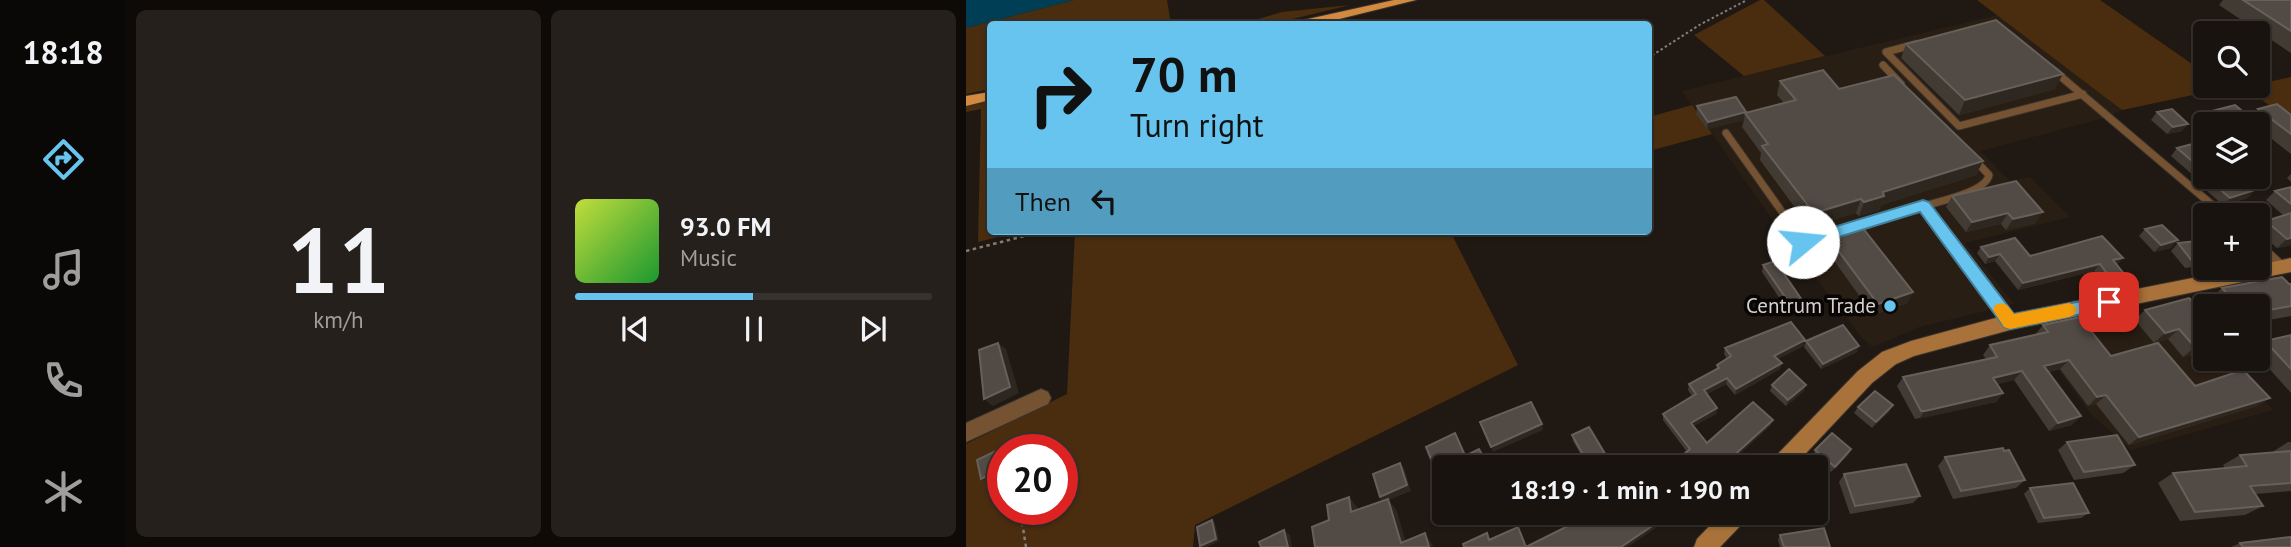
<!DOCTYPE html>
<html lang="en">
<head>
<meta charset="utf-8">
<style>
  :root { --surface:#18130e; --page:#25201c; --text:#f1f3f6; --muted:#9f9e9e; --line:#36322e; --accent:#67c4ef }
  body { margin:0; font-family:"PT Sans",sans-serif; background:var(--page); color:var(--text); height:100vh; display:flex; flex-direction:column; font-size:26px; white-space:nowrap }
  * { box-sizing:border-box; margin:0 }
  p { font-size:23px; color:var(--muted) }
  .icon { flex:none; width:38px; height:38px; fill:none; stroke:currentColor; stroke-width:2; stroke-linecap:round; stroke-linejoin:round }
  .map { position:relative; flex:1; overflow:hidden }
  .panel { display:flex; flex-direction:column; gap:10px; padding:10px; background:#0d0a08; width:840px }
  .panel>* { flex:none }
  .hud { position:absolute; left:21px; top:21px; width:665px; height:214px; border-radius:7px; box-shadow:0 2px 5px #0004,0 0 0 2px var(--line); background:#67c4ef; color:#111; overflow:hidden }
  .fabs { position:absolute; left:1227px; top:21px; display:grid; gap:14px }
  .fabs a { display:grid; place-items:center; width:77px; height:77px; border-radius:7px; background:var(--surface); box-shadow:0 2px 5px #0004,0 0 0 2px var(--line); font-size:35px }
  .speed { position:absolute; left:21px; top:434px; display:flex; gap:14px; font-size:35px; font-weight:700; text-align:center }
  .speed>* { display:grid; place-content:center; width:91px; height:91px; border-radius:50%; background:var(--surface); box-shadow:0 2px 5px #0004,0 0 0 2px var(--line); line-height:1 }
  .speed .limit { border:10px solid #d22; background:#fff; color:#111 }
  .pin { position:absolute; display:grid; place-items:center; width:60px; height:60px; color:#fff; margin:-30px; border-radius:14px; box-shadow:0 4px 10px #0006 }
  .me { position:absolute; width:77px; margin:-38px; rotate:73deg; stroke-linejoin:round; filter:drop-shadow(0 0 5px #0008) }
  .turn { display:flex; align-items:center; gap:24px; height:147px; padding:0 28px; font-size:32px }
  .turn .icon { width:91px; height:91px; stroke-width:2.5 }
  .turn b { display:block; font-size:49px; line-height:60px }
  .then { display:flex; align-items:center; height:66px; padding:0 28px; background:#0003; gap:14px; font-size:26px }
  .panel .widget { flex:1; display:flex; flex-direction:column; justify-content:center; gap:10px; min-width:0; padding:0 24px; border-radius:10px; background:var(--page) }
  .panel .dial { align-items:center; gap:0 }
  .dial b { font-size:91px; line-height:1 }
  .song { display:flex; align-items:center; gap:21px }
  .cover { width:84px; height:84px; border-radius:10px; background:linear-gradient(135deg,hsl(70 70% 55%),hsl(130 70% 35%)) }
  .played { height:7px; border-radius:4px; background:linear-gradient(90deg,var(--accent) 50%,var(--line) 50%) }
  .keys { display:flex; justify-content:space-around; direction:ltr }
  .panel .tiles { flex:1; display:grid; gap:10px; grid-template-columns:repeat(2,1fr) }
  .trip { position:absolute; left:466px; top:455px; width:396px; height:70px; border-radius:7px; background:var(--surface); box-shadow:0 2px 5px #0004,0 0 0 2px var(--line); font-weight:700; line-height:70px; text-align:center }
  main { display:flex; flex:1; min-height:0 }
  .menu { display:flex; flex-direction:column; width:126px; justify-content:space-around; align-items:center; background:#0a0806; color:var(--muted) }
  .menu .icon { width:49px; height:49px }
  .menu .active { color:var(--accent) }
  .menu b { font-size:32px; color:var(--text) }
  .map>svg:first-child { display:block }
  .built { fill:#291e13 }
  .green { fill:#4a2d0e; fill-rule:evenodd }
  .water { fill:#003e55 }
  .lines { fill:none; stroke-linecap:round; stroke-linejoin:round }
  .lane-far1-casing { stroke:#39332d; stroke-width:9 }
  .lane-casing { stroke:#39332d; stroke-width:12 }
  .street-casing { stroke:#39332d; stroke-width:2 }
  .secondary-casing { stroke:#39332d; stroke-width:2 }
  .primary-casing { stroke:#39332d; stroke-width:2 }
  .path-far1 { stroke:#837d78; stroke-width:2; stroke-dasharray:2.5 2.5; stroke-linecap:butt }
  .path { stroke:#837d78; stroke-width:2.5; stroke-dasharray:3.5 3.5; stroke-linecap:butt }
  .lane-far1 { stroke:#755332; stroke-width:7 }
  .lane { stroke:#755332; stroke-width:10 }
  .street { fill:#755332; fill-rule:evenodd }
  .secondary { fill:#a8723a; fill-rule:evenodd }
  .primary { fill:#d18a40; fill-rule:evenodd }
  .wall { fill:#423b34 }
  .shaded-wall { fill:#2e2720 }
  .building { fill:#524b45; stroke:#67605a; stroke-width:2 }
  .route { fill:#67c4ef; stroke:#437f9b; stroke-width:2 }
  .slow { fill:#f59e0b }
  .poi-dot { fill:#67c4ef; stroke:#080504; stroke-width:2.5 }
  .labels { text-anchor:middle; stroke-width:7; stroke-linejoin:round; paint-order:stroke }
  .poi-label { font-size:21px; fill:#d6d1cd; stroke:#080504; text-anchor:end }
</style>
</head>
<body>
<main>
<nav class="menu">
<b>18:18</b>
<svg class="icon active" aria-label="directions" viewBox="0 0 24 24"><path d="M12 3l9 9-9 9-9-9zM9 14v-3h6M13 9l2 2-2 2"/></svg>
<svg class="icon" aria-label="music" viewBox="0 0 24 24"><path d="M9 18V5l10-2v13"/><circle cx="6" cy="18" r="3"/><circle cx="16" cy="16" r="3"/></svg>
<svg class="icon" aria-label="phone" viewBox="0 0 24 24"><path d="M5 4h4l2 5-3 2q2 4 5 5l2-3 5 2v4C11 20 4 13 5 4z"/></svg>
<svg class="icon" aria-label="climate" viewBox="0 0 24 24"><path d="M12 3v18M4 7l16 10M4 17L20 7"/></svg>
</nav>
<section class="panel">
<div class="tiles">
<div class="widget dial"><b>11</b><p>km/h</p></div>
<div class="widget">
<div class="song"><i class="cover"></i><div><b>93.0 FM</b><p>Music</p></div></div>
<div class="played"></div>
<div class="keys"><svg class="icon" aria-label="previous" viewBox="0 0 24 24"><path d="M18 5L8 12l10 7zM5 5v14"/></svg><svg class="icon" aria-label="pause" viewBox="0 0 24 24"><path d="M8 5v14M16 5v14"/></svg><svg class="icon" aria-label="next" viewBox="0 0 24 24"><path d="M6 5l10 7-10 7zM19 5v14"/></svg></div>
</div>
</div>
</section>
<div class="map">
<svg width="1325" height="547" viewBox="0 0 1325 547">
  <rect width="100%" height="100%" fill="#201913"/>
  <!-- built -->
  <path class="built" d="M 1031,15 L 1156,110 L 1138,118 L 1015,151 L 1043,181 L 1064,177 L 1104,217 L 999,243 L 1048,304 L 953,327 L 907,347 L 897,339 L 828,250 L 716,91 Z
    M 1215,304 L 1239,332 L 1239,359 L 1262,359 L 1307,410 L 1165,450 L 1125,414 L 1066,334 Z"/>
  <!-- green -->
  <path class="green" d="M 108,0 L 201,0 L 205,24 L 24,24 L 24,89 L 0,94 L 0,28 Z
    M 794,0 L 798,0 L 859,56 L 778,76 L 728,35 Z
    M 1011,0 L 1134,0 L 1239,73 L 1239,86 L 1260,88 L 1156,110 Z
    M 384,5 L 306,24 L 275,24 L 316,12 Z
    M 1325,77 L 1325,121 L 1278,87 Z
    M 24,98 L 24,231 L 57,231 L 12,242 L 15,109 L 0,112 L 0,104 Z
    M 726,105 L 746,134 L 683,151 L 683,117 Z
    M 109,231 L 484,231 L 552,365 L 229,525 L 227,547 L 0,547 L 0,444 L 101,394 ZM 37,450 L 96,450 L 96,509 L 37,509 Z"/>
  <!-- water -->
  <path class="water" d="M 0,0 L 108,0 L 0,28 Z"/>
  <g class="lines">
    <defs>
      <path id="lane-far1" d="M 950,44 L 920,52 L 993,126 L 1117,94
        M 917,65 L 935,84
        M 1086,69 L 1258,215
        M 760,133 L 831,233
        M 867,233 L 958,206
        M 978,233 L 958,206 C 974,201 1020,192 1023,175 L 1008,159"/>
      <path id="lane" d="M 829,231 L 837,242 L 873,231
        M 977,231 L 1044,322
        M 1292,245 L 1316,267"/>
      <path id="street" d="M 75,389 L 82,392 L 85,398 L 82,404 L 0,442 L 0,423 Z"/>
      <path id="secondary" d="M 1325,258 L 1325,272 L 1044,330 L 948,356 L 930,364 L 906,383 L 827,467 L 802,467 L 806,460 L 892,371 L 916,352 L 945,341 L 1044,314 L 1277,268 L 1292,268 L 1292,265 Z
        M 756,513 L 782,513 L 779,521 L 754,547 L 728,547 L 731,539 Z"/>
      <path id="primary" d="M 428,0 L 450,0 L 353,24 L 332,24 L 333,21 Z
        M 24,92 L 24,100 L 0,106 L 0,96 Z"/>
    </defs>
    <!-- lane-far1 casing -->
    <use href="#lane-far1" class="lane-far1-casing"/>
    <!-- lane casing -->
    <use href="#lane" class="lane-casing"/>
    <!-- street casing -->
    <use href="#street" class="street-casing"/>
    <!-- secondary casing -->
    <use href="#secondary" class="secondary-casing"/>
    <!-- primary casing -->
    <use href="#primary" class="primary-casing"/>
    <!-- path-far1 -->
    <path class="path-far1" d="M 682,58 L 735,24 L 781,0
      M 71,233 L 79,231"/>
    <!-- path -->
    <path class="path" d="M 0,251 L 78,231
      M 54,509 L 60,547"/>
    <!-- lane-far1 -->
    <use href="#lane-far1" class="lane-far1"/>
    <!-- lane -->
    <use href="#lane" class="lane"/>
    <!-- street -->
    <use href="#street" class="street"/>
    <!-- secondary -->
    <use href="#secondary" class="secondary"/>
    <!-- primary -->
    <use href="#primary" class="primary"/>
  </g>
  <!-- wall -->
  <path class="wall" d="M 1257,0 L 1325,0 L 1325,53 L 1253,5 Z
    M 940,44 L 1089,89 L 993,115 L 935,58 Z
    M 814,81 L 873,89 L 1017,161 L 1010,175 L 915,205 L 913,210 L 893,216 L 890,213 L 843,227 L 794,160 L 795,153 L 776,127 L 778,120 L 741,129 L 730,114 L 731,106 L 780,113 L 818,103 L 811,95 Z
    M 1292,109 L 1325,115 L 1325,154 L 1292,128 L 1292,124 L 1287,124 L 1285,123 L 1284,124 L 1247,124 L 1240,119 L 1246,111 L 1284,118 Z
    M 1191,112 L 1216,131 L 1201,134 L 1185,120 Z
    M 1211,148 L 1239,151 L 1239,177 L 1282,198 L 1257,205 L 1232,183 L 1234,181 L 1205,156 Z
    M 1325,174 L 1325,182 L 1321,178 Z
    M 1325,187 L 1325,245 L 1311,248 L 1292,232 L 1292,229 L 1300,221 L 1318,216 L 1300,200 L 1309,191 Z
    M 986,196 L 1070,223 L 1040,230 L 1035,224 L 1000,232 L 980,207 Z
    M 1179,229 L 1205,248 L 1188,252 L 1173,236 Z
    M 862,237 L 947,292 L 941,303 L 907,315 L 859,248 Z
    M 1239,240 L 1239,265 L 1219,268 L 1205,251 L 1212,243 Z
    M 1015,247 L 1064,256 L 1151,265 L 1163,280 L 1157,287 L 1142,290 L 1128,271 L 1052,290 L 1029,261 L 1019,264 L 1011,253 Z
    M 797,265 L 834,307 L 822,311 L 796,272 Z
    M 1325,284 L 1325,316 L 1292,322 L 1292,306 L 1246,306 L 1242,301 L 1256,288 Z
    M 1179,310 L 1239,315 L 1239,328 L 1237,329 L 1239,331 L 1239,350 L 1237,351 L 1217,357 L 1202,339 L 1188,343 L 1169,320 Z
    M 1077,325 L 1145,356 L 1229,386 L 1304,398 L 1291,406 L 1163,445 L 1130,404 L 1122,406 L 1094,369 L 1083,372 L 1106,425 L 1083,431 L 1048,380 L 1031,384 L 1037,393 L 1030,402 L 949,419 L 931,386 L 937,377 L 1020,359 L 1017,355 L 1024,345 L 1069,335 Z
    M 1325,335 L 1325,393 L 1292,356 L 1292,347 L 1299,341 Z
    M 839,340 L 837,346 L 812,359 L 814,369 L 769,395 L 760,384 L 741,394 L 751,408 L 750,414 L 727,426 L 741,443 L 805,425 L 759,467 L 702,467 L 721,452 L 697,420 L 697,414 L 726,396 L 722,390 L 723,384 L 750,370 L 751,365 L 761,359 L 758,354 L 759,348 Z
    M 840,341 L 891,352 L 855,369 L 838,347 Z
    M 806,385 L 838,391 L 820,406 L 804,391 Z
    M 892,407 L 923,412 L 906,428 L 888,413 Z
    M 606,435 L 647,467 L 622,467 L 607,441 Z
    M 1101,442 L 1169,465 L 1157,473 L 1108,480 L 1092,450 Z
    M 1322,442 L 1325,442 L 1325,491 L 1289,494 L 1297,506 L 1279,515 L 1214,521 L 1192,483 L 1207,473 L 1259,468 L 1257,465 L 1274,455 L 1305,453 Z
    M 885,449 L 882,455 L 865,472 L 847,456 L 849,450 Z
    M 1038,451 L 1059,480 L 1050,488 L 987,499 L 972,466 L 979,457 Z
    M 878,474 L 954,496 L 947,503 L 884,514 L 873,482 Z
    M 1064,488 L 1123,513 L 1115,518 L 1072,523 L 1058,494 Z
    M 814,535 L 864,547 L 814,547 L 812,540 Z
    M 1274,543 L 1325,547 L 1265,547 Z"/>
  <!-- shaded-wall -->
  <path class="shaded-wall" d="M 1097,74 L 1089,89 L 993,115 L 999,100 Z
    M 779,113 L 778,120 L 741,129 L 742,122 Z
    M 1287,120 L 1284,124 L 1270,124 Z
    M 1222,124 L 1216,131 L 1201,134 L 1207,127 Z
    M 1017,161 L 1010,175 L 915,205 L 913,210 L 893,216 L 898,202 L 917,192 Z
    M 1289,190 L 1282,198 L 1257,205 L 1264,198 Z
    M 895,199 L 890,213 L 843,227 L 848,213 Z
    M 1077,212 L 1070,223 L 1040,230 L 1047,219 Z
    M 1042,213 L 1035,224 L 1000,232 L 1006,222 Z
    M 1325,238 L 1325,245 L 1311,248 L 1321,239 Z
    M 1212,240 L 1205,248 L 1188,252 L 1195,245 Z
    M 1034,254 L 1029,261 L 1019,264 L 1023,257 Z
    M 1157,258 L 1151,265 L 1147,260 Z
    M 1134,264 L 1128,271 L 1052,290 L 1057,283 Z
    M 1163,280 L 1157,287 L 1142,290 L 1148,283 Z
    M 947,292 L 941,303 L 907,315 L 912,304 Z
    M 836,300 L 834,307 L 822,311 L 824,304 Z
    M 1213,329 L 1202,339 L 1188,343 L 1199,333 Z
    M 839,340 L 837,346 L 806,362 L 808,356 Z
    M 32,343 L 40,349 L 53,393 L 27,406 L 18,399 Z
    M 1239,344 L 1239,350 L 1237,351 L 1217,357 L 1229,347 Z
    M 893,346 L 891,352 L 855,369 L 857,364 Z
    M 1103,360 L 1094,369 L 1070,375 L 1078,366 Z
    M 816,363 L 814,369 L 769,395 L 770,389 Z
    M 1056,371 L 1048,380 L 1020,387 L 1027,378 Z
    M 761,378 L 760,384 L 737,396 L 738,390 Z
    M 840,385 L 838,391 L 820,406 L 822,400 Z
    M 1037,393 L 1030,402 L 953,419 L 959,411 Z
    M 1140,395 L 1130,404 L 1122,406 L 1131,397 Z
    M 1304,398 L 1291,406 L 1163,445 L 1173,437 Z
    M 927,405 L 923,412 L 906,428 L 910,422 Z
    M 751,408 L 750,414 L 724,428 L 725,423 Z
    M 1115,416 L 1106,425 L 1083,431 L 1092,423 Z
    M 807,420 L 805,425 L 759,467 L 755,467 Z
    M 576,424 L 577,430 L 527,452 L 525,447 Z
    M 61,436 L 70,442 L 72,450 L 64,450 Z
    M 885,449 L 882,455 L 865,472 L 869,467 Z
    M 501,460 L 504,466 L 500,467 L 486,467 Z
    M 520,462 L 521,465 L 518,467 L 511,467 Z
    M 434,463 L 438,468 L 445,491 L 423,500 L 431,511 L 441,547 L 435,543 L 417,503 L 414,497 Z
    M 37,468 L 37,478 L 25,484 L 15,479 Z
    M 478,471 L 478,478 L 474,480 L 471,474 Z
    M 383,497 L 393,509 L 385,512 Z
    M 698,518 L 697,523 L 662,547 L 655,547 Z
    M 246,520 L 249,523 L 253,541 L 241,547 L 235,547 L 234,546 Z
    M 318,530 L 324,535 L 326,547 L 322,547 Z
    M 459,533 L 466,544 L 467,547 L 463,547 Z"/>
  <!-- building -->
  <path class="building" d="M 1277,0 L 1325,0 L 1325,31 Z
    M 1030,20 L 1097,74 L 999,100 L 940,44 Z
    M 857,70 L 873,89 L 928,75 L 1017,161 L 917,192 L 918,196 L 898,202 L 895,199 L 848,213 L 796,146 L 802,144 L 779,113 L 830,100 L 814,81 Z
    M 770,97 L 780,112 L 742,122 L 731,106 Z
    M 1311,104 L 1325,115 L 1325,134 L 1292,109 Z
    M 1269,105 L 1287,120 L 1270,124 L 1262,124 L 1246,111 Z
    M 1206,109 L 1222,124 L 1207,127 L 1191,112 Z
    M 1230,143 L 1239,151 L 1239,172 L 1211,148 Z
    M 1239,177 L 1272,177 L 1289,190 L 1264,198 Z
    M 1050,181 L 1077,212 L 1047,219 L 1042,213 L 1006,222 L 986,196 Z
    M 1325,187 L 1325,204 L 1309,191 Z
    M 1325,213 L 1325,238 L 1321,239 L 1300,221 Z
    M 1196,225 L 1212,240 L 1195,245 L 1179,229 Z
    M 896,227 L 947,292 L 912,304 L 862,237 Z
    M 1136,236 L 1157,258 L 1147,260 L 1163,280 L 1148,283 L 1134,264 L 1057,283 L 1034,254 L 1023,257 L 1015,247 L 1049,238 L 1064,256 Z
    M 1239,240 L 1239,259 L 1226,261 L 1212,243 Z
    M 809,261 L 836,300 L 824,304 L 797,265 Z
    M 1316,277 L 1323,284 L 1325,284 L 1325,306 L 1292,312 L 1292,306 L 1272,306 L 1256,288 Z
    M 1223,298 L 1239,315 L 1239,324 L 1234,325 L 1239,331 L 1239,344 L 1229,347 L 1213,329 L 1199,333 L 1179,310 Z
    M 1114,317 L 1145,356 L 1192,343 L 1229,386 L 1277,370 L 1304,398 L 1173,437 L 1140,395 L 1131,397 L 1103,360 L 1078,366 L 1115,416 L 1092,423 L 1056,371 L 1027,378 L 1037,393 L 959,411 L 955,411 L 937,377 L 1031,357 L 1024,345 L 1082,332 L 1077,325 Z
    M 825,322 L 839,340 L 808,356 L 816,363 L 770,389 L 761,378 L 738,390 L 751,408 L 725,423 L 741,443 L 787,402 L 807,420 L 755,467 L 702,467 L 724,449 L 697,414 L 730,394 L 723,384 L 753,368 L 751,365 L 765,356 L 759,348 Z
    M 877,325 L 893,346 L 857,364 L 840,341 Z
    M 1325,335 L 1325,369 L 1299,341 Z
    M 32,343 L 44,387 L 18,399 L 13,350 Z
    M 823,369 L 840,385 L 822,400 L 806,385 Z
    M 909,391 L 927,405 L 910,422 L 892,407 Z
    M 565,402 L 576,424 L 525,447 L 514,422 Z
    M 623,427 L 647,467 L 624,467 L 606,435 Z
    M 489,433 L 501,460 L 486,467 L 478,467 L 478,471 L 471,474 L 460,447 Z
    M 866,433 L 885,449 L 869,467 L 849,450 Z
    M 1151,435 L 1169,465 L 1118,472 L 1101,442 Z
    M 61,436 L 64,450 L 37,450 L 37,468 L 15,479 L 11,460 Z
    M 1037,448 L 1038,451 L 1043,450 L 1059,480 L 995,491 L 979,457 Z
    M 513,449 L 520,462 L 510,467 L 503,454 Z
    M 1325,451 L 1325,483 L 1284,486 L 1297,506 L 1229,512 L 1207,473 L 1281,466 L 1274,455 Z
    M 434,463 L 441,485 L 414,497 L 407,474 Z
    M 940,464 L 954,496 L 889,506 L 878,474 Z
    M 1107,483 L 1123,513 L 1078,518 L 1064,488 Z
    M 383,497 L 385,512 L 422,499 L 435,543 L 459,533 L 463,547 L 349,547 L 346,527 L 363,520 L 361,505 Z
    M 620,513 L 694,513 L 698,518 L 655,547 L 498,547 L 497,544 L 521,533 L 523,540 L 552,527 L 560,547 L 622,516 Z
    M 246,520 L 250,539 L 234,546 L 231,527 Z
    M 858,528 L 864,547 L 818,547 L 814,535 Z
    M 318,530 L 322,547 L 295,547 L 293,542 Z
    M 1325,537 L 1325,547 L 1277,547 L 1274,543 Z"/>
  <!-- route -->
  <path class="route" d="M 957,200 L 963,202 L 1048,314 L 1143,296 L 1149,298 L 1151,302 L 1149,307 L 1044,329 L 1038,327 L 954,212 L 837,248 L 829,242 L 831,238 Z"/>
  <!-- slow -->
  <path class="slow" d="M 1035,303 L 1041,305 L 1048,314 L 1103,303 L 1108,305 L 1111,310 L 1108,315 L 1103,317 L 1044,329 L 1038,327 L 1027,310 L 1029,305 Z"/>
  <!-- markers -->
  <circle class="poi-dot" cx="924" cy="306" r="7"/>
  <g class="labels">
    <!-- poi labels -->
    <g class="poi-label">
      <text x="910" y="313">Centrum Trade</text>
    </g>
  </g>
</svg>
<div class="fabs">
<a><svg class="icon" aria-label="search" viewBox="0 0 24 24"><circle cx="10" cy="10" r="6"/><path d="M15 15l6 6"/></svg></a>
<a><svg class="icon" aria-label="layers" viewBox="0 0 24 24"><path d="M12 4l9 5-9 5-9-5zM3 14l9 5 9-5"/></svg></a>
<a>+</a>
<a>−</a>
</div>
<div class="speed"><div class="limit">20</div></div>
<div class="pin" style="left:1143px;top:302px;background:#d93025"><svg class="icon" aria-label="arrive" viewBox="0 0 24 24"><path d="M6 21V4h12l-3 4 3 4H6"/></svg></div>
<svg class="me" style="left:837px;top:242px" viewBox="-20 -20 40 40"><circle r="19" fill="#fff"/><path d="M0-13L10 11 0 6-10 11z" fill="#67c4ef"/></svg>
<div class="trip">18:19 · 1 min · 190 m</div>
<div class="hud">
<div class="turn"><svg class="icon" aria-label="right" viewBox="0 0 24 24"><path d="M7 20v-9h11M14 6l5 5-5 5"/></svg><div><b>70 m</b>Turn right</div></div>
<div class="then">Then<svg class="icon" aria-label="left" viewBox="0 0 24 24"><path d="M17 20v-9H6M10 6l-5 5 5 5"/></svg></div>
</div>
</div>
</main>
</body>
</html>
